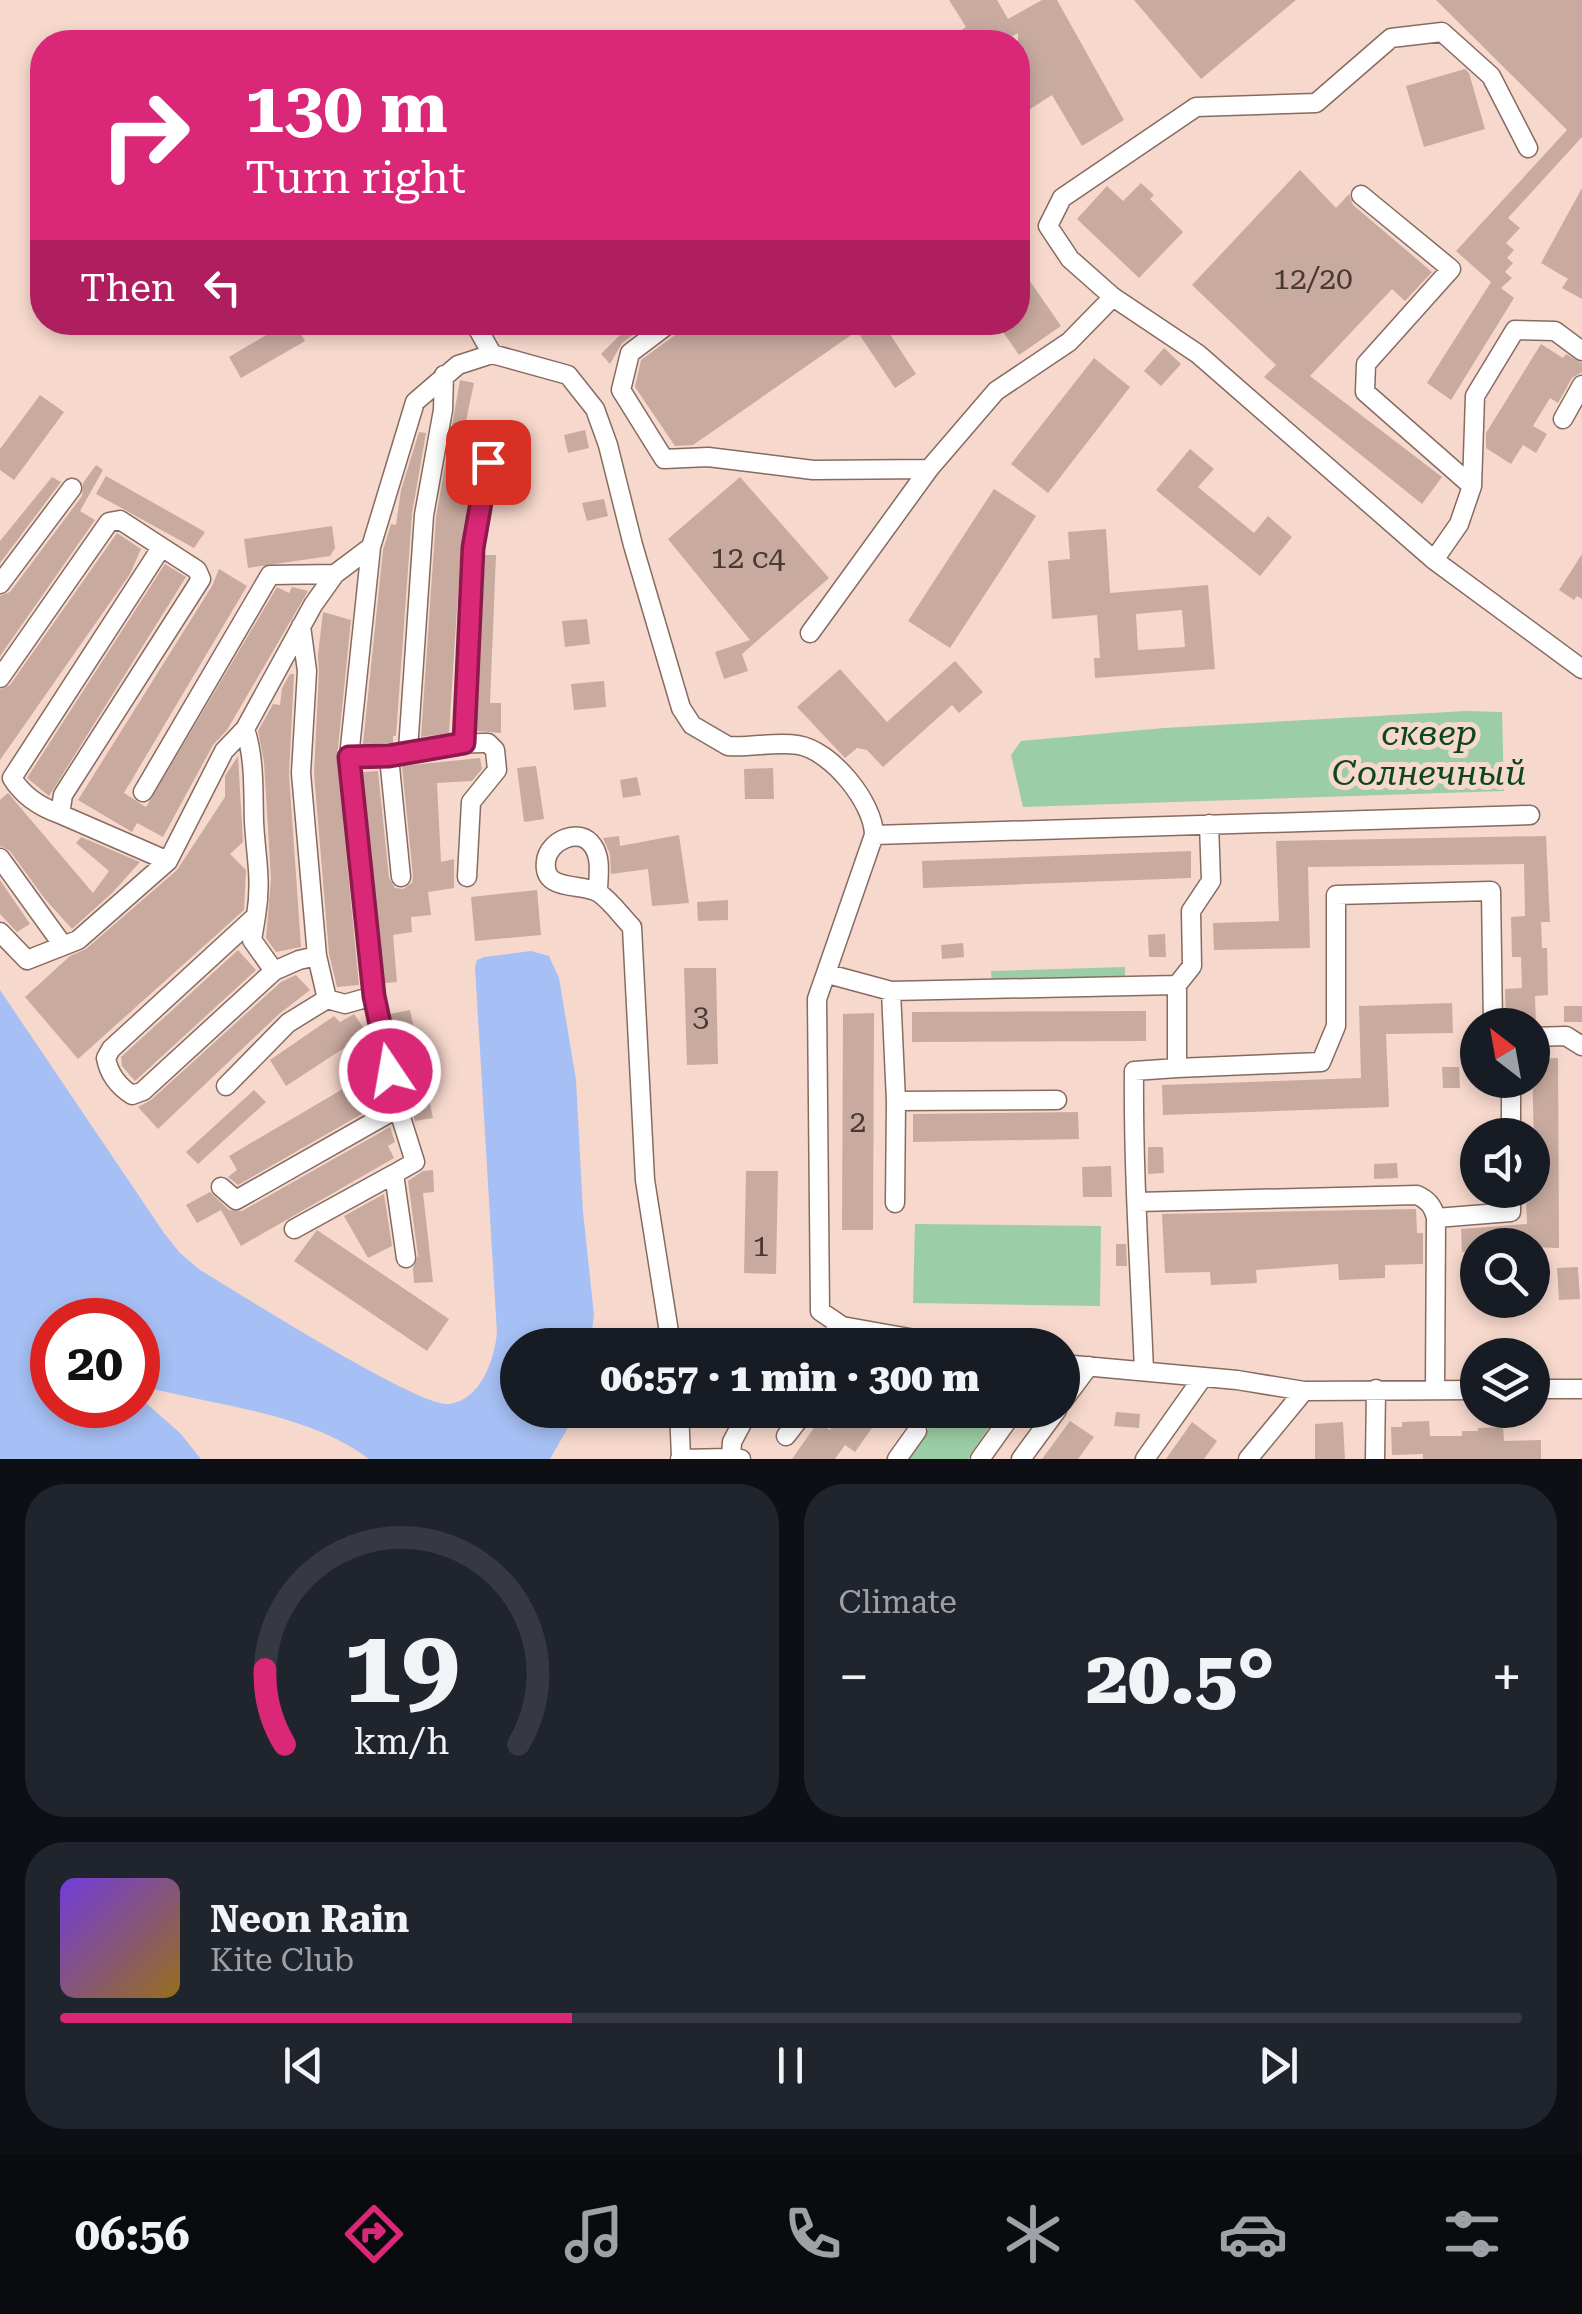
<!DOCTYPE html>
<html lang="en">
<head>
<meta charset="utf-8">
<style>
  :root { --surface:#171b24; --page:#20242c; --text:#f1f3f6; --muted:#9ea1a6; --line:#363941; --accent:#db2777 }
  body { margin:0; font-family:"Roboto Serif",serif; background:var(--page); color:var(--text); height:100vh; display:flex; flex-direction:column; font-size:38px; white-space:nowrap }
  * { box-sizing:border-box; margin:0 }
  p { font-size:32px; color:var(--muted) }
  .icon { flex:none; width:55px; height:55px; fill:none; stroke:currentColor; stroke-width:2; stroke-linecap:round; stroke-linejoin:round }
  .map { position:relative; height:1459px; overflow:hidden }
  .details { display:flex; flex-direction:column; gap:25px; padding:25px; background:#0d0f14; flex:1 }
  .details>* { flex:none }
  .top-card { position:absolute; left:30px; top:30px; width:1000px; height:305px; border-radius:40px; box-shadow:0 5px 15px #0003; background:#db2777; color:#fff; overflow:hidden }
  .needle { width:65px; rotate:329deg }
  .buttons { position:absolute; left:1460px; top:1008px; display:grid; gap:20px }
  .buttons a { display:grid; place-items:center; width:90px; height:90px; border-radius:50%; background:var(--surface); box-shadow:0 5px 15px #0003; font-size:50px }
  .speed { position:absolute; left:30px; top:1298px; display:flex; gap:20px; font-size:50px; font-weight:700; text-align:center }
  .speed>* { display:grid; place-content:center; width:130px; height:130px; border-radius:50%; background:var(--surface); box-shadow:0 5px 15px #0003; line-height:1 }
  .speed .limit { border:15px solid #d22; background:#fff; color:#111 }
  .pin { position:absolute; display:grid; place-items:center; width:85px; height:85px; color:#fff; margin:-42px; border-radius:20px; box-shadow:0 5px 15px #0006 }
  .me { position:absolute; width:110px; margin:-55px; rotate:348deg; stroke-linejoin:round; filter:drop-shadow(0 0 8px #0008) }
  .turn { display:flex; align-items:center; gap:35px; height:210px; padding:0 50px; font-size:45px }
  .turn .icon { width:130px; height:130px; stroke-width:2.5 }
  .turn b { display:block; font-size:70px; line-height:85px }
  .then { display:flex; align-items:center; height:95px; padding:0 50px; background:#0003; gap:20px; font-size:38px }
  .big { font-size:75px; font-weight:800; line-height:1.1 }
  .details .widget { flex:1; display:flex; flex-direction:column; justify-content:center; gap:15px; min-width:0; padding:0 35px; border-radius:40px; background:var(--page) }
  .details .dial { align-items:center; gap:0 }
  .dial svg { height:260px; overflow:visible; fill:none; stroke:var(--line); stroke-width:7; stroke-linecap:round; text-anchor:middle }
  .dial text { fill:var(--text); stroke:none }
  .song { display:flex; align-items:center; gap:30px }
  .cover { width:120px; height:120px; border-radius:15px; background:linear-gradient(135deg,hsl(260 70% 55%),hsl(40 70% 35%)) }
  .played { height:10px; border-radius:5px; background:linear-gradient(90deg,var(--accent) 35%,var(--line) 35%) }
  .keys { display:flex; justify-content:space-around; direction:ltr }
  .heat { display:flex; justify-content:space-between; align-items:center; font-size:55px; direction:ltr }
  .details .tiles { flex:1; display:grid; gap:25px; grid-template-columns:1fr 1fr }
  .widget:last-child { grid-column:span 2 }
  .trip { position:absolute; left:500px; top:1328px; width:580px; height:100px; border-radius:50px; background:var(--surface); box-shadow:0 5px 15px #0003; font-weight:800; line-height:100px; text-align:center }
  .tab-bar { display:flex; height:160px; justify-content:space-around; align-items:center; background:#090b0e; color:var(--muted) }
  .tab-bar .icon { width:70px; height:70px }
  .tab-bar .active { color:var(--accent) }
  .tab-bar b { font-size:45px; color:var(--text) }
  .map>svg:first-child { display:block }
  .green { fill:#9bcea4 }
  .water { fill:#a6bff4 }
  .building { fill:#c8aa9f; fill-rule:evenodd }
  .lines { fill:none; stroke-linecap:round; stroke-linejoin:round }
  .minor-casing { stroke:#876b61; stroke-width:21 }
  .minor { stroke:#fff; stroke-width:18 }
  .route-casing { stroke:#8e194d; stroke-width:25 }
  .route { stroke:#db2777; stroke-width:18 }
  .labels { text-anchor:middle; stroke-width:10; stroke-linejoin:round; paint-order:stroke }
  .number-label { font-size:30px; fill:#483933 }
  .park-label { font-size:35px; font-style:italic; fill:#0d4720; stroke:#f7d8cc }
</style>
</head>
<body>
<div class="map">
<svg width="1582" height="1459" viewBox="0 0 1582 1459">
  <rect width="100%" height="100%" fill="#f7d8cc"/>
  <!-- green -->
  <path class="green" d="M 1466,711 L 1502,712 L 1504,791 L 1023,807 L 1011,755 L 1021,741 L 1164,728 Z
    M 1125,967 L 1125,979 L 992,983 L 991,971 Z
    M 915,1224 L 1101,1226 L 1100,1306 L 913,1303 Z
    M 941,1410 L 1000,1410 L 968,1459 L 908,1459 Z"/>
  <!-- water -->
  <path class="water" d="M 531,951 L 549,956 L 559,978 L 576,1080 L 583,1212 L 594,1315 L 590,1345 L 518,1345 L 518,1410 L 578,1410 L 550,1459 L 369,1459 C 308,1413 218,1406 145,1387 L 138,1390 L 138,1320 L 52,1320 L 52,1405 L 138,1405 L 138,1396 L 180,1433 L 201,1459 L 0,1459 L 0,990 L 164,1233 L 180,1253 L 200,1270 C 239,1293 417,1407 449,1404 C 481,1400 494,1360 497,1333 L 475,967 L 477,960 L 484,957 Z"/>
  <!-- building -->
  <path class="building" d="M 949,0 L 997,0 L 1008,19 L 1042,0 L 1057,0 L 1124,120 L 1082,146 L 1052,95 L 1018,117 L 1018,33 L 1001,42 L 964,42 L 958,32 L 966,27 Z
    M 1134,0 L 1296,0 L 1201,79 Z
    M 1436,0 L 1582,0 L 1582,137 L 1508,218 L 1520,228 L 1506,243 L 1514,250 L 1507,258 L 1513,263 L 1505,272 L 1512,278 L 1501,288 L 1514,298 L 1451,400 L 1427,383 L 1491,282 L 1456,251 L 1567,130 Z
    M 1465,69 L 1469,73 L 1485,129 L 1424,147 L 1406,86 Z
    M 1300,170 L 1336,208 L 1349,194 L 1353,205 L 1432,272 L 1405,301 L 1392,289 L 1310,376 L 1442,477 L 1422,504 L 1264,377 L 1276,365 L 1192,285 Z
    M 1141,183 L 1154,195 L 1150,199 L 1183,232 L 1139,278 L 1077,219 L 1107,186 L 1123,201 Z
    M 1582,188 L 1582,299 L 1562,288 L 1568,279 L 1541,263 Z
    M 1018,264 L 1061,326 L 1019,355 L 996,322 L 1018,322 Z
    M 288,322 L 294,322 L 305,341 L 241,378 L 229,357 Z
    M 633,322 L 650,322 L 622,343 L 610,364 L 601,354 Z
    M 693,322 L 882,322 L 916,374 L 895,388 L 857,331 L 693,445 L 675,446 L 635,387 L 641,360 Z
    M 1541,344 L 1563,358 L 1566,354 L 1582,363 L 1582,372 L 1572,378 L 1558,403 L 1550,398 L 1533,426 L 1547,434 L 1536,453 L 1523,445 L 1511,464 L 1486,448 L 1486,433 Z
    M 1164,348 L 1181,364 L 1161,386 L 1144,371 Z
    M 1094,358 L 1130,387 L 1048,493 L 1011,464 Z
    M 460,380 L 474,383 L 459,454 L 476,457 L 461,547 L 449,733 L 421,737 L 436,517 Z
    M 40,395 L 64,412 L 14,480 L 0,470 L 0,449 Z
    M 585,430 L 589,448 L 568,453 L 564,435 Z
    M 419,432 L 426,433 L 412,514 L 396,736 L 393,736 L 393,743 L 363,744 L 383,550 L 391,524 L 396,525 L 401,490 Z
    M 1190,449 L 1214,469 L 1198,487 L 1254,533 L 1268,516 L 1292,537 L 1260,576 L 1156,490 Z
    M 96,465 L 103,470 L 80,511 L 95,520 L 0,656 L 0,596 L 10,592 L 82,496 L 83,483 Z
    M 106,476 L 205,532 L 194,548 L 96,494 Z
    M 52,477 L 61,482 L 0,563 L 0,541 Z
    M 740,477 L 829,578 L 742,654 L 748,671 L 724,679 L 715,652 L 750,640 L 668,539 Z
    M 994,489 L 1036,516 L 950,648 L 908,621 Z
    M 604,499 L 608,516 L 587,521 L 582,503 Z
    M 332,526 L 335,548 L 330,556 L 248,568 L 244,539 Z
    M 1106,529 L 1110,593 L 1208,585 L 1215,669 L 1095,678 L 1094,658 L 1100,658 L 1097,615 L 1052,619 L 1048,561 L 1070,559 L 1068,532 ZM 1182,610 L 1185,647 L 1138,650 L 1136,614 Z
    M 117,533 L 141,549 L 130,574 L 0,760 L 0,690 L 10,685 Z
    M 1582,554 L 1582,599 L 1577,596 L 1574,600 L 1559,590 Z
    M 485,555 L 496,555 L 490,703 L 501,703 L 501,733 L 476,731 Z
    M 165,564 L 186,577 L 49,796 L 27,778 Z
    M 219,569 L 247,586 L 124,793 L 146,807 L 277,587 L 289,593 L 292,587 L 308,591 L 227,730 L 213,745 L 163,837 L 137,823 L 132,832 L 78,800 L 212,586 Z
    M 323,612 L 351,620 L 337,758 L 359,985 L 337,987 L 329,954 L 314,773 L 319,672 L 318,655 Z
    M 587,619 L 590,644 L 565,647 L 562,621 Z
    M 955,661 L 983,692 L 959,713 L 952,705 L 883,767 L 867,750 L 857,748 L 845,758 L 797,707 L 840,669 L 887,722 Z
    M 290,674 L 294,674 L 289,774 L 301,947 L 276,952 L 266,938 L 271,879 L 264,762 L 258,731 L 273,704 L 280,705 L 282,688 Z
    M 604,681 L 606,707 L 574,710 L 571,684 Z
    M 238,756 L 243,842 L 230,854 L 246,870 L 244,910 L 78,1059 L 25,997 L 70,956 L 86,949 L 177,870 L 225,797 L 225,776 Z
    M 480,758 L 482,769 L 472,781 L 437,783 L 441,862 L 454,859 L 454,888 L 428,892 L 431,915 L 411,917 L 412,932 L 393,935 L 397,982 L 384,983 L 363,772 L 378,771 L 389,878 L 395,888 L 403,889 L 412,883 L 413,876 L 402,766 Z
    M 536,766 L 544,819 L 524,822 L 517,768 Z
    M 773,768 L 774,799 L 745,799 L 744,769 Z
    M 637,777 L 641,795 L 623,798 L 620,780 Z
    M 8,793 L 93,893 L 109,871 L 76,843 L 81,837 L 140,862 L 112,893 L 72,929 L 45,899 L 10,851 L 0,846 L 0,800 Z
    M 679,835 L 689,903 L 652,906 L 648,869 L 611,874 L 610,854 L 603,838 L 619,836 L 620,846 Z
    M 1546,836 L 1550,922 L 1541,922 L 1542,948 L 1547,948 L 1548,995 L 1535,996 L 1536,1024 L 1506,1024 L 1505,989 L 1522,988 L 1521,957 L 1512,957 L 1511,917 L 1525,916 L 1524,864 L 1308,867 L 1310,948 L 1214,950 L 1213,923 L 1279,921 L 1276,841 Z
    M 1191,851 L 1191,878 L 923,888 L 922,861 Z
    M 0,880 L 30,924 L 17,932 L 0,914 Z
    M 537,890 L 541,935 L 475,941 L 471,897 Z
    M 728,900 L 728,920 L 698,921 L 697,902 Z
    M 1165,934 L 1166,957 L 1149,957 L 1148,935 Z
    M 963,943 L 964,957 L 942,959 L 941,945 Z
    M 238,950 L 256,970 L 135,1081 L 122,1066 L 121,1057 Z
    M 684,968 L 716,968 L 718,1064 L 687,1065 Z
    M 296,975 L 310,990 L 279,1014 L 158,1129 L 138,1107 L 151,1100 L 281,982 Z
    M 1452,1003 L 1453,1033 L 1386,1034 L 1389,1107 L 1163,1115 L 1162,1085 L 1361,1078 L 1359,1006 Z
    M 1564,1006 L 1582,1006 L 1582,1022 L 1564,1022 Z
    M 410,1010 L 433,1118 L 415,1121 L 390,1014 Z
    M 1146,1011 L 1146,1041 L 912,1042 L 912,1012 Z
    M 874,1013 L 873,1230 L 842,1230 L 843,1014 Z
    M 354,1014 L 367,1033 L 286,1086 L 270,1060 L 334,1016 L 340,1022 Z
    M 1558,1058 L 1559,1248 L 1478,1245 L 1478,1251 L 1462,1252 L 1461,1229 L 1527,1224 L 1526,1195 L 1535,1194 L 1532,1059 Z
    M 1442,1067 L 1459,1067 L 1460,1088 L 1443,1088 Z
    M 358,1080 L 374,1107 L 238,1185 L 228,1177 L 237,1170 L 229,1156 Z
    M 254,1090 L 266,1102 L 198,1164 L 186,1152 Z
    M 1078,1112 L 1079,1139 L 913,1142 L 913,1114 Z
    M 390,1127 L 395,1142 L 388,1146 L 394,1158 L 241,1246 L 221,1210 L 197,1223 L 186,1205 L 210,1192 L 229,1210 L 242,1211 Z
    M 1148,1147 L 1163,1147 L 1164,1173 L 1148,1174 Z
    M 1397,1163 L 1398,1178 L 1374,1179 L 1374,1164 Z
    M 1111,1166 L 1112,1197 L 1083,1197 L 1082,1167 Z
    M 433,1170 L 434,1192 L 423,1193 L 433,1282 L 414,1283 L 413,1268 L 418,1256 L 408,1181 L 423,1171 Z
    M 746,1171 L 778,1171 L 776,1274 L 744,1273 Z
    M 384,1194 L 392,1246 L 368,1258 L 344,1216 Z
    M 1416,1209 L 1417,1233 L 1423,1233 L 1423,1264 L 1385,1265 L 1385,1278 L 1339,1280 L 1338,1264 L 1256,1270 L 1257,1283 L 1211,1285 L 1210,1272 L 1165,1273 L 1162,1214 Z
    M 317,1230 L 449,1319 L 427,1351 L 294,1261 Z
    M 1116,1244 L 1126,1244 L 1127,1266 L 1116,1266 Z
    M 1578,1267 L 1580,1299 L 1559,1300 L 1557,1268 Z
    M 844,1410 L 867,1410 L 879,1418 L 855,1452 L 845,1445 L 835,1459 L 792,1459 L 818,1422 L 830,1430 Z
    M 1116,1412 L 1140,1414 L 1139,1428 L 1114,1426 Z
    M 1070,1421 L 1094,1437 L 1078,1459 L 1042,1459 Z
    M 1429,1421 L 1430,1436 L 1462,1436 L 1462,1431 L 1478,1431 L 1478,1428 L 1503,1427 L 1504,1441 L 1541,1440 L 1541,1459 L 1423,1459 L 1423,1454 L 1392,1455 L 1391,1427 L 1402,1427 L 1402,1422 Z
    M 1192,1422 L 1217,1441 L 1204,1459 L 1166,1459 Z
    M 1343,1422 L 1345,1459 L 1315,1459 L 1315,1424 Z"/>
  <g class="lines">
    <defs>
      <path id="minor" d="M 1528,148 L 1491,76 L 1442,32 L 1391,38 L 1316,103 L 1196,107 L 1062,198 L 1048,226 L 1070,259 L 1113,297 L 1198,354 L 1434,560 L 1582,669
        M 1361,195 L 1451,269 L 1366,364 L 1365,392 L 1472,486 L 1459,524 L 1434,560
        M 474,322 L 492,354
        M 671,322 L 630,353 L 621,390 L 664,459 L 708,457 L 813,470 L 929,469
        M 492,354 L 568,375 L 595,409 L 608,445 L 633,545 L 681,708 L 692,725 L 728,746 C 751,748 775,741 798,745 C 831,750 874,803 874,835 L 817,999 L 820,1311 L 842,1326 L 949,1345
        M 1563,419 L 1582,385
        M 1472,486 L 1475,396 L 1515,330 L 1555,331 L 1582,351
        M 0,584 L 72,488
        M 810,633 L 929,469 L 996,391 L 1069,342 L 1113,297
        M 0,678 L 109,522 L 120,520 L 197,570 L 201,579 L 63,795 L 60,814 C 40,807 23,796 12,778 L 161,548
        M 245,729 C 255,759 253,791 254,822 C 256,859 262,879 256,916 L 111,1049 L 106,1058 C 109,1075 118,1086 132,1095 L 143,1091 L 274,971 L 252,940 L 256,916
        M 463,743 L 473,548 L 488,461
        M 408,750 L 424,515 L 443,410 L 444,375
        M 349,757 C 362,757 377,759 390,756 C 423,750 454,742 488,743 L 495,750 L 497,770 L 471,802 L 467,877
        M 389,757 L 401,877
        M 143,792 L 270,575 L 335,574
        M 60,814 L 168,861
        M 874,835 L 1530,815
        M 0,858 L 62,944
        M 598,892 C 598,877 602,859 593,846 C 580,826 548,841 546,861 C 542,893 582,882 599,893 C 611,901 622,917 632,927 L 645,1180 L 671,1345
        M 0,932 L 27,960 L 78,940 L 168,861 L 224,751 L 245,729 L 313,605 L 335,574 L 371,547
        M 274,971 L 299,960 L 317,956
        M 828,974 L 891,991 L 1177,985
        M 891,991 L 896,1101 L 1057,1100
        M 327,999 L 345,1004 L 373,996
        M 1532,1037 L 1566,1036 L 1582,1046
        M 1177,1068 L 1321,1062 L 1336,1026 L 1336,895 L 1491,891 L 1493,1025
        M 1511,1080 L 1511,1135
        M 226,1086 L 288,1023 L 327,999 L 317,956 L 301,773 L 307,671 L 301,626
        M 221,1187 L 236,1200 L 398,1108
        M 1137,1202 L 1417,1195 C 1428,1200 1433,1206 1436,1218 L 1435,1390
        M 895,1203 L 896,1101
        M 1436,1218 L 1511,1212 L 1511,1190
        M 294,1229 L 394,1174
        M 406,1258 L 394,1174 L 415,1162 L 398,1108 L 373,996 L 349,757 L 371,547 L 415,402 L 458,365 L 492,354
        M 820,1345 L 842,1326
        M 1062,1364 L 1237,1380 L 1304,1391 L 1478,1390
        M 1144,1371 C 1140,1271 1133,1171 1134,1071 L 1177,1068 L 1177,985 L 1192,966 L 1191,911 L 1211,881 L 1209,824
        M 1532,1389 L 1582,1389
        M 1062,1402 L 1089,1366
        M 679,1410 L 681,1457
        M 786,1436 L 806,1410
        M 680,1459 L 731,1458
        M 741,1459 L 731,1458 L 732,1442 L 749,1410
        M 897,1459 L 917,1431
        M 980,1459 L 1015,1410
        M 1021,1459 L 1057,1410
        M 1145,1459 L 1203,1377
        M 1248,1459 L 1304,1391
        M 1375,1459 L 1376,1389"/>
    </defs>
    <!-- minor casing -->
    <use href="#minor" class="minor-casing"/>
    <!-- minor -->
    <use href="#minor" class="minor"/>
  </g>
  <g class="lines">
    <defs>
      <path id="route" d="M 390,1071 L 374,996 L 349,757 L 389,756 L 464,743 L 473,548 L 488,462"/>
    </defs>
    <!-- route casing -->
    <use href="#route" class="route-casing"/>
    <!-- route -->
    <use href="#route" class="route"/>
  </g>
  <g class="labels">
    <!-- number labels -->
    <g class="number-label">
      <text x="1313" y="289">12/20</text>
      <text x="748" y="568">12 с4</text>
      <text x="701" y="1026">3</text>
      <text x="858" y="1132">2</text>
      <text x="761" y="1256">1</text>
    </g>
    <!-- park labels -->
    <g class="park-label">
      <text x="1429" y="745">сквер<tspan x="1429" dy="40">Солнечный</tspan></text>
    </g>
  </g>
</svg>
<div class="buttons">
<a><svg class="needle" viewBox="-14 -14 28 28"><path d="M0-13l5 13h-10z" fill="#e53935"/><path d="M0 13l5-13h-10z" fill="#9ea1a6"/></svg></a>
<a><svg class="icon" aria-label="sound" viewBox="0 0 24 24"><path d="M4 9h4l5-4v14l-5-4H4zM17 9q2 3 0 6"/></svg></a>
<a><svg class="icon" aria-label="search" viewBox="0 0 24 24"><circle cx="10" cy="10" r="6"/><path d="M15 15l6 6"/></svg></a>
<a><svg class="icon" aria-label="layers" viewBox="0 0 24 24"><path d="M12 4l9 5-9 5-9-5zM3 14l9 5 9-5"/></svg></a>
</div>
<div class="speed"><div class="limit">20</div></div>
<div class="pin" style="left:488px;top:462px;background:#d93025"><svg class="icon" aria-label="arrive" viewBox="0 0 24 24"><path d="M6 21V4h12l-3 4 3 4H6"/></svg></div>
<svg class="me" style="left:390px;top:1071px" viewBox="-20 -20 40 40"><circle r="17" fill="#db2777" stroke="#fff" stroke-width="3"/><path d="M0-11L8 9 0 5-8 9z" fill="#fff"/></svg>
<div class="trip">06:57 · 1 min · 300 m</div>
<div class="top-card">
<div class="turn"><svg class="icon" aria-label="right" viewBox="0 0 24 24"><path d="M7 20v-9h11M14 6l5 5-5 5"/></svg><div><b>130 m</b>Turn right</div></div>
<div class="then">Then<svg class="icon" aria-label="left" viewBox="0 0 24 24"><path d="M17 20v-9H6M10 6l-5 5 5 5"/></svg></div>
</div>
</div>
<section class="details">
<div class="tiles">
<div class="widget dial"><svg viewBox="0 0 100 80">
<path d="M14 69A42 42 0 1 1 86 69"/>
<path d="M14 69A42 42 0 0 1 8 46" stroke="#db2777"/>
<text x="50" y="56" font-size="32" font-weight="700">19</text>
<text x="50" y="72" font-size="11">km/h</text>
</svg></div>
<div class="widget"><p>Climate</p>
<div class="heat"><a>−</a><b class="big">20.5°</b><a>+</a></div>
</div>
<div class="widget">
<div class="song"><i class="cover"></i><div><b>Neon Rain</b><p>Kite Club</p></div></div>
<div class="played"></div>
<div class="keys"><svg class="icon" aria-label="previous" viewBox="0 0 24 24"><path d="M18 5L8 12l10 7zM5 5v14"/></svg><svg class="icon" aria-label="pause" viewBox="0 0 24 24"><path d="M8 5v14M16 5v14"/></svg><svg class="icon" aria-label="next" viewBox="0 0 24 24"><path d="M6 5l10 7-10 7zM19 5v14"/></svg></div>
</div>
</div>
</section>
<nav class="tab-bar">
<b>06:56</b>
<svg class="icon active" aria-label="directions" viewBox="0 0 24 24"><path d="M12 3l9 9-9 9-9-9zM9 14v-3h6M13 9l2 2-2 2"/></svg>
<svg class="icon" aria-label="music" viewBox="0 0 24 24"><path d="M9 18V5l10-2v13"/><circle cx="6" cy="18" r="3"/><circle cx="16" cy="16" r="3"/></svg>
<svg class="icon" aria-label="phone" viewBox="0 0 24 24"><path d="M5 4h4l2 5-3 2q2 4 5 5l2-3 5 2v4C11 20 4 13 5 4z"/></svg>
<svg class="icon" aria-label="climate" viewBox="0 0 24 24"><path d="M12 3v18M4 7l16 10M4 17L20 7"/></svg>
<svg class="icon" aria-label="car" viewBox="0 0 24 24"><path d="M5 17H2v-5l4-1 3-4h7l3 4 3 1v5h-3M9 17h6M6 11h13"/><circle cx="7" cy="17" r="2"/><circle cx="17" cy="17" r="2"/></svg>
<svg class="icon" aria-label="filters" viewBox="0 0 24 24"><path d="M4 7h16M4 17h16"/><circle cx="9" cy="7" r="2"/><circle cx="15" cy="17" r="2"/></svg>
</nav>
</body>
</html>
